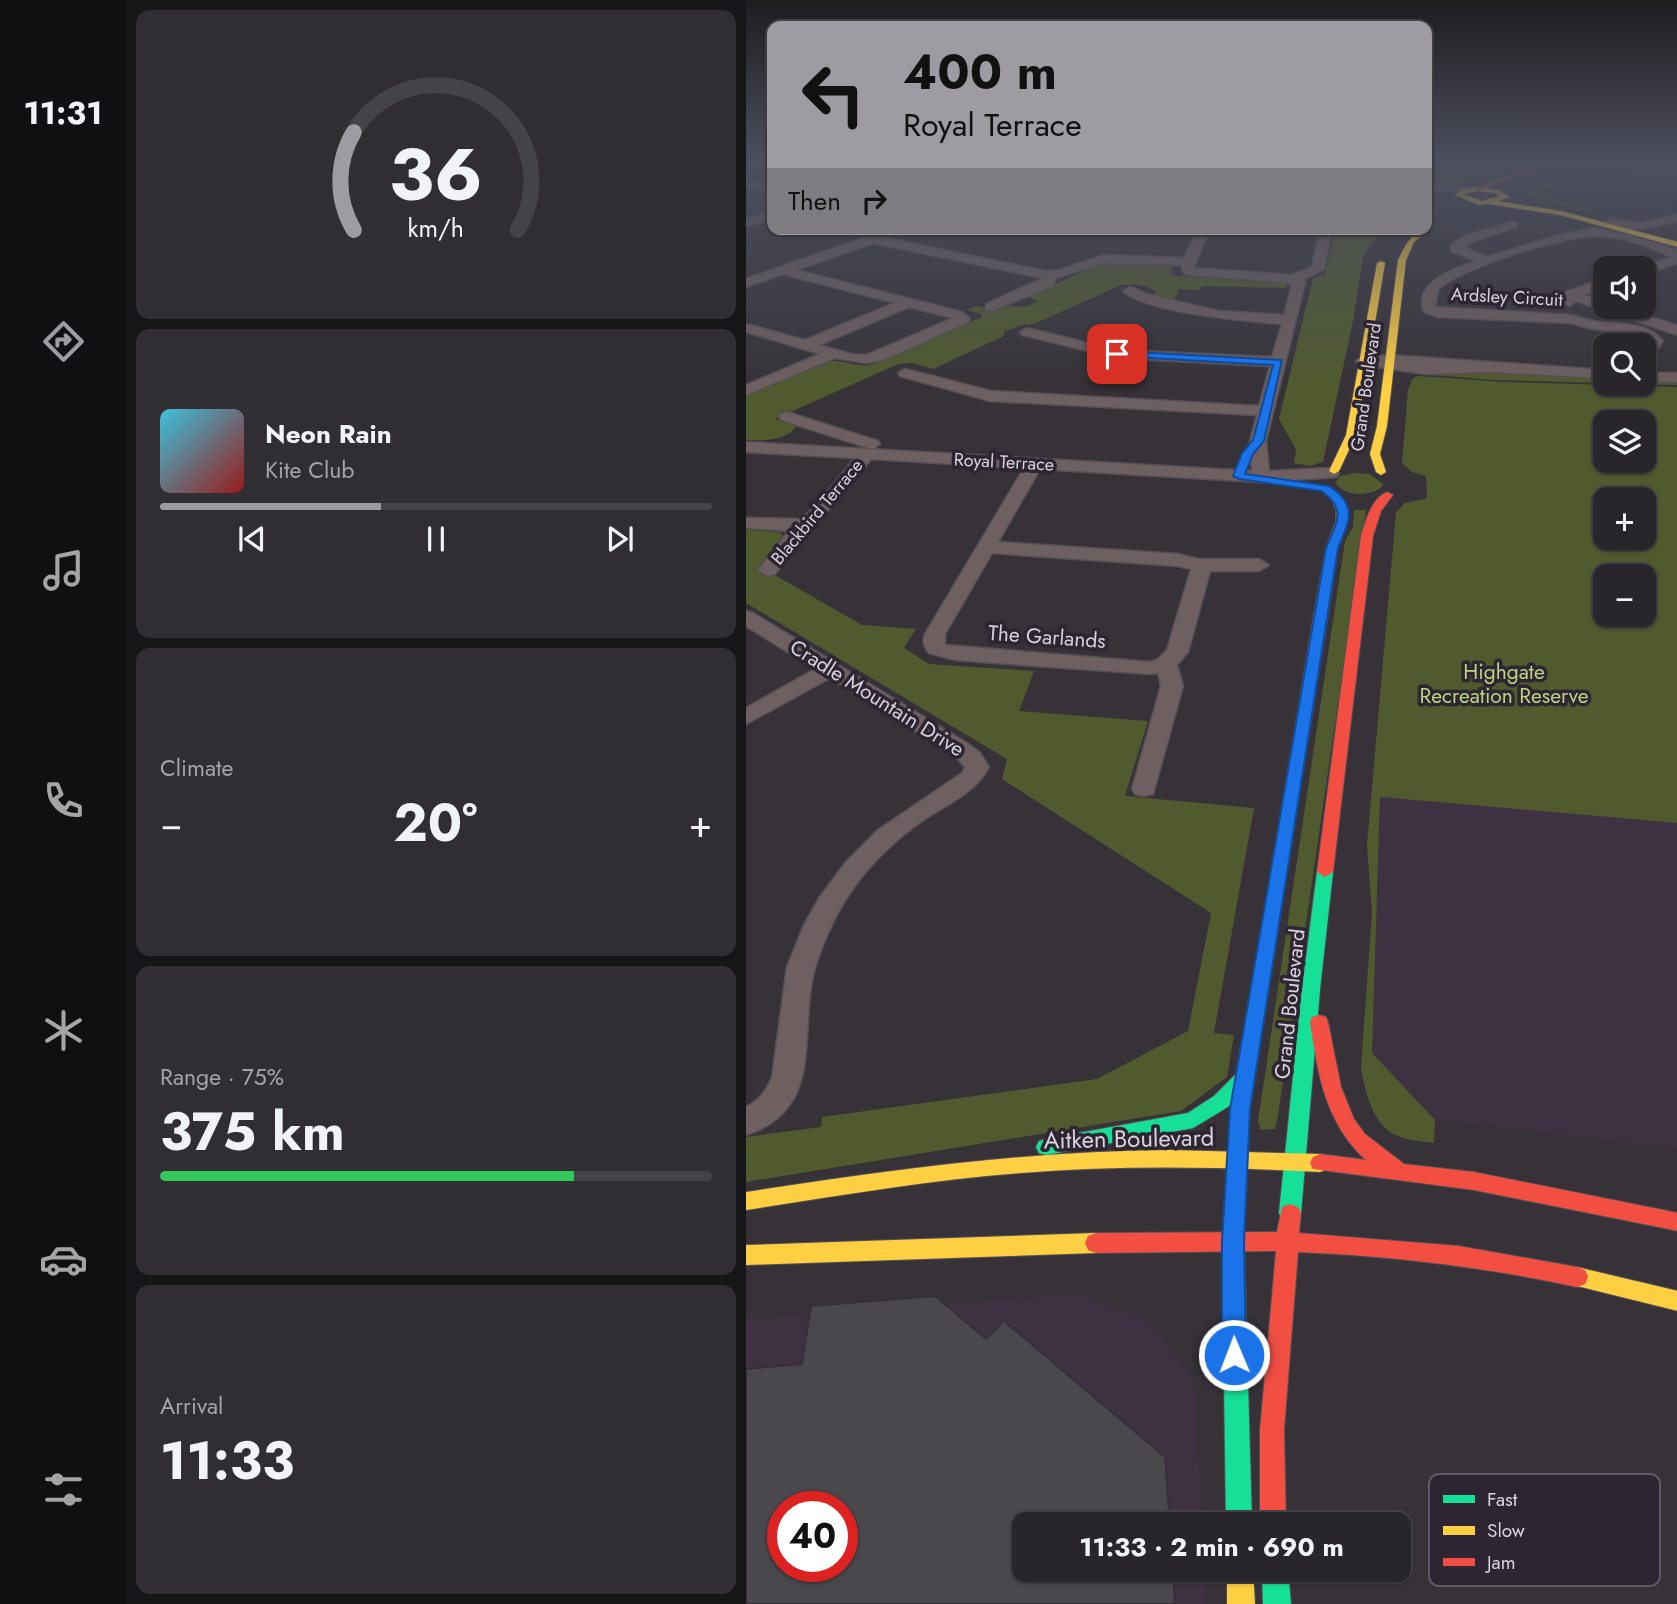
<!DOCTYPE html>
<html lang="en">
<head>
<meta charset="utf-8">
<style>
  :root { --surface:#28262a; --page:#302e32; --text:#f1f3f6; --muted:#a5a5a8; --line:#444347; --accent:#9f9ba2 }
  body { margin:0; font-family:Jost,sans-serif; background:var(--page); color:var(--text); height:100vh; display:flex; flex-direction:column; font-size:26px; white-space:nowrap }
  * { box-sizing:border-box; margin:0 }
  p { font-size:23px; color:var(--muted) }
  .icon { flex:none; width:38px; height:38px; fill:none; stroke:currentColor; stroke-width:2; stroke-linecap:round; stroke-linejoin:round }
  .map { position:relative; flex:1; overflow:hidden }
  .details { display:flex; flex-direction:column; gap:10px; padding:10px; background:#161517; width:620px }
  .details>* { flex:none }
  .hud { position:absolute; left:21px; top:21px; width:665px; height:214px; border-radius:14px; box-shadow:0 2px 5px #0004,0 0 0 2px var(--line); background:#9f9ba2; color:#111; overflow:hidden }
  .fabs { position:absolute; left:847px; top:256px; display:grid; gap:14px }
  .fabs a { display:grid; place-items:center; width:63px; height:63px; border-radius:14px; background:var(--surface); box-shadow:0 2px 5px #0004,0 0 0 2px var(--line); font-size:35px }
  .speed { position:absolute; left:21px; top:1491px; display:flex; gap:14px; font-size:35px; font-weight:700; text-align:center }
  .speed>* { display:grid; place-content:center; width:91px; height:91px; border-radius:50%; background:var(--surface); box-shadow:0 2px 5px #0004,0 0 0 2px var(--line); line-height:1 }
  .speed .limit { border:10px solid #d22; background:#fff; color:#111 }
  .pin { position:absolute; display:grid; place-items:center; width:60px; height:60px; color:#fff; margin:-30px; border-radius:14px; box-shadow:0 4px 10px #0006 }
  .me { position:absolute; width:77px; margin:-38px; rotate:359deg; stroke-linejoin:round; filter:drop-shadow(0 0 5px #0008) }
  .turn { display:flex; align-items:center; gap:24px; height:147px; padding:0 21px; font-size:32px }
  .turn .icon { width:91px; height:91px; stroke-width:2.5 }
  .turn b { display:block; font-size:49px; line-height:60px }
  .then { display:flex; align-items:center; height:66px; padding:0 21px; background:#0003; gap:14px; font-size:26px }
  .big { font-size:52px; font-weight:700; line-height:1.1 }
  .details .tile { flex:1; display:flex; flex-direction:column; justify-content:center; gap:10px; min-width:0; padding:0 24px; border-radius:14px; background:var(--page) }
  .details .dial { align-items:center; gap:0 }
  .dial svg { height:182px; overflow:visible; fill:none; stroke:var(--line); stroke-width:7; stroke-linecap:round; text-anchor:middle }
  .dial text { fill:var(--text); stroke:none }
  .song { display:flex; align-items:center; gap:21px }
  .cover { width:84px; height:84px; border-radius:10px; background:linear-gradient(135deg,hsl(190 70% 55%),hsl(0 70% 35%)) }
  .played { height:7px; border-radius:4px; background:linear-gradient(90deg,var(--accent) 40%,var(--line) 40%) }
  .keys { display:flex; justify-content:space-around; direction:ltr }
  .heat { display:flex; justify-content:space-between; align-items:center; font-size:38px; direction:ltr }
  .charge { height:10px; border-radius:5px; background:linear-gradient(90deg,#34c759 75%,var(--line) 0) }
  .trip { position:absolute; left:266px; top:1512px; width:399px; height:70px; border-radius:14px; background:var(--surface); box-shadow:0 2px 5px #0004,0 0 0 2px var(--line); font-weight:700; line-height:70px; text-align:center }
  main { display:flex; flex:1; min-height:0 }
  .tab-bar { display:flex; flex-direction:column; width:126px; justify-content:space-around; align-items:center; background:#100f11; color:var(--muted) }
  .tab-bar .icon { width:49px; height:49px }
  .tab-bar .on { color:var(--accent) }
  .tab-bar b { font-size:32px; color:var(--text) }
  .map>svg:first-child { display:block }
  .built { fill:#3e3242; fill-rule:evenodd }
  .green { fill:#505a2e; fill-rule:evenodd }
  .building { fill:#4b484d; stroke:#343236; stroke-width:2; fill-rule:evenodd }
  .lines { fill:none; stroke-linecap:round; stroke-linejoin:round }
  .street-casing { stroke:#535055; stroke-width:3 }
  .fast-casing { stroke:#535055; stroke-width:2 }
  .slow-casing { stroke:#535055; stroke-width:2 }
  .jam-casing { stroke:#535055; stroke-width:2 }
  .street { fill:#6e5f60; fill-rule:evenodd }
  .fast { fill:#16e098; fill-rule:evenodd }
  .slow { fill:#ffcf43; fill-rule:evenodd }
  .jam { fill:#f24e42; fill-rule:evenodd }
  .route { fill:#1a73e8; stroke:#114b97; stroke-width:2 }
  .labels { text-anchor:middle; stroke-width:7; stroke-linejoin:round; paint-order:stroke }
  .far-street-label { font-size:18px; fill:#d8d3db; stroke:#2d2531 }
  .street-label { font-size:21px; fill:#d8d3db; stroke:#2d2531 }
  .park-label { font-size:21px; fill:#bfd481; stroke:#2d2531 }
  .near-street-label { font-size:24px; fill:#d8d3db; stroke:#2d2531 }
  .key { fill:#2d2531; stroke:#605964; stroke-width:2 }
  .key-label { font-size:19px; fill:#d8d3db }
</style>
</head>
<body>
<main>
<nav class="tab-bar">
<b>11:31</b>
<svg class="icon on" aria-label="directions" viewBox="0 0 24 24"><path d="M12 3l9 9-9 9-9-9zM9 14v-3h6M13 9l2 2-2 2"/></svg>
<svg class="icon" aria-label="music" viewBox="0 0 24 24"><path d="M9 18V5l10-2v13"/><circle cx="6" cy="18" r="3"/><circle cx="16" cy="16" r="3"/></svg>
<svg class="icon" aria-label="phone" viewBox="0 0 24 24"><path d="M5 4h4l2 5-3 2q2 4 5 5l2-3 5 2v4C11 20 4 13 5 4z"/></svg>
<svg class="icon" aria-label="climate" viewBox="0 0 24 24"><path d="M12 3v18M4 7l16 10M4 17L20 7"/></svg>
<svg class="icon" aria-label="car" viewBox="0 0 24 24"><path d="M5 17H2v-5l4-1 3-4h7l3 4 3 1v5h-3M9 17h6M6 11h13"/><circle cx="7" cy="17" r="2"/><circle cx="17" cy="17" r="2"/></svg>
<svg class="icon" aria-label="filters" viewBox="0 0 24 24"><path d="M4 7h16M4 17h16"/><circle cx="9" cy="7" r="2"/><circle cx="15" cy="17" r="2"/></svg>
</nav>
<section class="details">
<div class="tile dial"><svg viewBox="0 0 100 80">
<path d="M14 69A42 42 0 1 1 86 69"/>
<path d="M14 69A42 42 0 0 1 14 26" stroke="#9f9ba2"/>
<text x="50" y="56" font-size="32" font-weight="700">36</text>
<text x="50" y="72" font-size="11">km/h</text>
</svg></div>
<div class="tile">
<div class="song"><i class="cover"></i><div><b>Neon Rain</b><p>Kite Club</p></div></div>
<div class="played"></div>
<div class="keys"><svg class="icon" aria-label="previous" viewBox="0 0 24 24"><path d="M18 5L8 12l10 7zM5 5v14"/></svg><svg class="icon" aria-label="pause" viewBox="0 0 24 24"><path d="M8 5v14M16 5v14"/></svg><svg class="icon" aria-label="next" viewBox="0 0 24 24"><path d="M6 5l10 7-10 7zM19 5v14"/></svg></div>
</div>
<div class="tile"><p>Climate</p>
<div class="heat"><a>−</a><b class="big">20°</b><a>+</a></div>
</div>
<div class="tile"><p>Range · 75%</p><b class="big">375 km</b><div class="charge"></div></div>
<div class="tile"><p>Arrival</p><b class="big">11:33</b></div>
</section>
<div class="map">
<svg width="932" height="1604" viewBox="0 0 932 1604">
  <rect width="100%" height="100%" fill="#363238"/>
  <!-- built -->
  <path class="built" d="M 634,797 L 931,823 L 931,1148 L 689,1120 L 626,1053 Z
    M 333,1294 L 407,1323 L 449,1385 L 456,1524 L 278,1524 L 278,1570 L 458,1570 L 459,1604 L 0,1604 L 0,1319 ZM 37,1507 L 96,1507 L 96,1566 L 37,1566 Z"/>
  <!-- green -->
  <path class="green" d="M 681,162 L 787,162 C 748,177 723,190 681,181 Z
    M 850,162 L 865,162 L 881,168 L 882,171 L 841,170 L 786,194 L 880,220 L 784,197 L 779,192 Z
    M 589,229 L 640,229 L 623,246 L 617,257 L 608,316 L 577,462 L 564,466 L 548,463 L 550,450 L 533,419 L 567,278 L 579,275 Z
    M 364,262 L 423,265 L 427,267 L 424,274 L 429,276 L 542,283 L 540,288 L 456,286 L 454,290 L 433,289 L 428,299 L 407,296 L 406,294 L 410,292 C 401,284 386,284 375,285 L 288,324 L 275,325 L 258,332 L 258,336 L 187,369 L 166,363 L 152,364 L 29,419 L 51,426 C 39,441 18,441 0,440 L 0,395 L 81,361 C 96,359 109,367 124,365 L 236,317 L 236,314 L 221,310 L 230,306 L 250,310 L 261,306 L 279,307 L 292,301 L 284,298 L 285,295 L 356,263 Z
    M 671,370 L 859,377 L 859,383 L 898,383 L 898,379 L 928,381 L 931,382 L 932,385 L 749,380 L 672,374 Z
    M 673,376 L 758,382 L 932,387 L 931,823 L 634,797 L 626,1053 L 689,1120 L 688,1143 C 677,1141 665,1141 654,1137 C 627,1128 619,1092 615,1067 L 626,913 L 621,845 L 650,512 L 659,503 L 679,499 L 681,497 L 680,476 L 666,472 L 656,463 L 662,389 L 667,378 ZM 859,422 L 898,422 L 898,460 L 859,460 ZM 859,499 L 898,499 L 898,537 L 859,537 ZM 859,576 L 898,576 L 898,614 L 859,614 Z
    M 608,473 L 624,474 L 637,484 L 636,487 C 623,497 598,497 589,482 L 594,476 Z
    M 608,510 L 620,510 L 532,1116 L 529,1129 L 515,1130 L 512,1121 L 599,541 L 607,527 Z
    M 0,530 L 33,532 L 37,536 L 13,566 L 116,625 L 170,629 L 158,648 L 183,664 L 288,671 L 273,711 L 402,721 L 379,796 L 508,808 L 468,1033 L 488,1035 L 481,1077 L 435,1111 L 0,1182 L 0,1137 L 75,1127 L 76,1117 L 351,1079 L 442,1031 L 465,913 L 256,779 L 261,759 L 0,603 Z"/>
  <!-- building -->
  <path class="building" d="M 189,1296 L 240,1339 L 258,1321 L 419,1457 L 424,1524 L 278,1524 L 278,1570 L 427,1570 L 429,1604 L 0,1604 L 0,1369 L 56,1364 L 65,1306 ZM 37,1507 L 96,1507 L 96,1566 L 37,1566 Z"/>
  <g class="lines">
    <defs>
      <path id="street" d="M 885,166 L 932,168 L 932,174 L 881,171 L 881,167 Z
        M 0,180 L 26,185 L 26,191 L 0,186 Z
        M 681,182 L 723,187 L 728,190 L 723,193 L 681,188 Z
        M 26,212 L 26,219 L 0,226 L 0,219 Z
        M 932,214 L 932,221 C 910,226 879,236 859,222 L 865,219 L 895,223 Z
        M 767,222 L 771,223 L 771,227 L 726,242 L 718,247 L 741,257 L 813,235 L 848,228 L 883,235 L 932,250 L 932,263 L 898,274 L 898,268 L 894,267 L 926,257 C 903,247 874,235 848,236 C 818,236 712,269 692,290 L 689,307 L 826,315 C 833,317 840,320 848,321 C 872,324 900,321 917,341 L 905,358 L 909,373 L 932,373 L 932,382 L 898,381 L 898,348 L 902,342 L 887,333 L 846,329 L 824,323 L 692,317 L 678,312 C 666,282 709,268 730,261 L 705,251 L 705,245 L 718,236 Z
        M 143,229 L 149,233 L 140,238 L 299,271 L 313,270 L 358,255 L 438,258 L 452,229 L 464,229 L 447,268 L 546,275 L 566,267 L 574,229 L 586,229 L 578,269 L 557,280 L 559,283 L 520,441 L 523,471 L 584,468 L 593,473 L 590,477 L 515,482 L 294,469 L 252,542 L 432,554 L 452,559 L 513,559 L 523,565 L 513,571 L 464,571 L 442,652 L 431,665 L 437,686 L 407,794 L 398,796 L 389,794 L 386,789 L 415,686 L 412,673 L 404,674 L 209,660 L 183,653 C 178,647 176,642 179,634 L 278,468 L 125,459 L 29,574 L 22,576 L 12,570 L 43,531 L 0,528 L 0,518 L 54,519 L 67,509 L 109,458 L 0,452 L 0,442 L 506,471 L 504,441 L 511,415 L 244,401 L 154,376 L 152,373 L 159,369 L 245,391 L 513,406 L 524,366 L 371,358 L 276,335 L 274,332 L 281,328 L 371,350 L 526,357 L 536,324 C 502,321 400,313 377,291 L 384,287 L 401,294 L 473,311 L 538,315 L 546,285 L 539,282 L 442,275 L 438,274 L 435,265 L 359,263 L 310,278 L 307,286 L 245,311 L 240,310 L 240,304 L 297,278 L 127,243 L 50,270 L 216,312 L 224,319 L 222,322 L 140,359 L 121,363 L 89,358 L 0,395 L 0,385 L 74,354 L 0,332 L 0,324 L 59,340 L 149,303 L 37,274 L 0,287 L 0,279 ZM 163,307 L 207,318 L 121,355 L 105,354 L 73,345 ZM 246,553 L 432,566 L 445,569 L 421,650 L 412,659 L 404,662 L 199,645 L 199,634 Z
        M 859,278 L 859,286 L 837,295 L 859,302 L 859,306 L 872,306 L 932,326 L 932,335 L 830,301 L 823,306 L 816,302 L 820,292 Z
        M 644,355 L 859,370 L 859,378 L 743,372 L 680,374 L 617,365 L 610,361 L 617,357 Z
        M 41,412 L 132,441 L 134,444 L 126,449 L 35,420 L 33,417 L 35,414 Z
        M 0,611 L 7,613 L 224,745 L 234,753 L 243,767 C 229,795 194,807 169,826 C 134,852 103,887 85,927 C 76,946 68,966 65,987 C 56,1047 73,1111 0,1135 L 0,1107 C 13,1101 20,1091 26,1078 L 41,967 L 58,925 L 73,898 L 100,862 L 132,830 L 216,773 L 219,767 L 208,755 L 84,678 L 0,724 L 0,708 L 69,669 L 0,626 Z"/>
      <path id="fast" d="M 579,867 L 587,872 L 574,989 L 555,1213 L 552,1219 L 544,1222 L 536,1219 L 533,1213 L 556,989 L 571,872 Z
        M 531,878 L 539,884 L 504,1109 L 498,1241 L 506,1524 L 480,1524 L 476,1241 L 485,1105 L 447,1128 L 300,1155 L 293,1153 L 290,1147 L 293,1141 L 300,1139 L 442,1113 L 468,1096 L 490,1074 L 523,884 Z
        M 516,1570 L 542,1570 L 545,1604 L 517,1604 Z"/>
      <path id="slow" d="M 731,187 L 753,190 L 764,197 L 752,201 L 815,211 L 932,242 L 932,247 L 814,215 L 742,204 L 733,205 L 709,195 L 715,190 ZM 731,191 L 749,193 L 754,196 L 736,201 L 717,194 Z
        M 681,228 L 682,229 L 681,231 L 668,242 L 660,260 L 641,426 L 634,454 L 640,472 L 635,475 L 630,472 L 624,454 L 631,426 L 652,260 C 660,244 666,232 681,228 Z
        M 635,261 L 639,263 L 610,435 L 593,471 L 588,474 L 583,471 L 600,435 L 631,263 Z
        M 575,610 L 582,614 L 539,884 L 531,890 L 523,884 L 568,614 Z
        M 424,1150 L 574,1154 L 581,1157 L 584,1163 L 581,1169 L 574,1172 C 474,1167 375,1165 275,1173 C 183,1180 91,1196 0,1210 L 0,1192 C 141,1170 281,1151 424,1150 Z
        M 350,1233 L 358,1236 L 361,1243 L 358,1250 L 350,1253 L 0,1265 L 0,1245 Z
        M 831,1267 L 932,1291 L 932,1311 L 823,1284 L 820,1277 L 823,1270 Z
        M 481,1570 L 507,1570 L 509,1604 L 481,1604 Z"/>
      <path id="jam" d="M 802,162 L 811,162 L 733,190 L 728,189 Z
        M 589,492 L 593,493 L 602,509 L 602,521 L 592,548 L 582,614 L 575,618 L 568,614 L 580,548 L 590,521 L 590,509 L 583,495 Z
        M 641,492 L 647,495 L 635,511 L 627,536 L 587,872 L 579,877 L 571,872 L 615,536 C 620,520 625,499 641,492 Z
        M 573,1015 L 580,1017 L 582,1022 L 595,1087 L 608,1119 L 619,1134 L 658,1164 L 728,1172 L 932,1213 L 932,1231 L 728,1190 L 567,1169 L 564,1163 L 567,1157 L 574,1154 L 620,1160 C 579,1123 572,1074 564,1022 L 566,1017 Z
        M 544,1204 L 552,1207 L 555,1213 L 553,1233 L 713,1246 L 831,1267 L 839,1270 L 842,1277 L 839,1284 L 831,1287 C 739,1267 646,1256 552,1252 L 538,1430 L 540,1524 L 514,1524 L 514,1430 L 530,1251 L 350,1253 L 342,1250 L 339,1243 L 342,1236 L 350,1233 L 531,1232 L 536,1207 Z"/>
    </defs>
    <!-- street casing -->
    <use href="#street" class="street-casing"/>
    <!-- fast casing -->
    <use href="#fast" class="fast-casing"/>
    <!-- slow casing -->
    <use href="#slow" class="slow-casing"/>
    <!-- jam casing -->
    <use href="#jam" class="jam-casing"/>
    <!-- street -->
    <use href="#street" class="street"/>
    <!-- fast -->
    <use href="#fast" class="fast"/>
    <!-- slow -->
    <use href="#slow" class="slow"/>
    <!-- jam -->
    <use href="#jam" class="jam"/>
  </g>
  <!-- sky -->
  <linearGradient id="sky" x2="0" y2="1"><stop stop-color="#1e1c1f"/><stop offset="0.42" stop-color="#4c4f5e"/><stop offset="1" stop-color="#4c4f5e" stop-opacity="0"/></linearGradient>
  <rect width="932" height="387" fill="url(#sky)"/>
  <!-- route -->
  <path class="route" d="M 371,351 L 536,360 L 518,441 L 507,454 L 499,474 L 583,486 C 612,505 604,520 592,548 L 504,1109 L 498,1241 L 500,1355 L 497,1363 L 488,1366 L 480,1363 L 476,1355 L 476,1241 L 484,1109 L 580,548 C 590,524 602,509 575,491 L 493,479 L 487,476 L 496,453 L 507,440 L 527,365 L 368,356 L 368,352 Z"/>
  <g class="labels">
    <!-- far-street labels -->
    <g class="far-street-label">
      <text transform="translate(761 297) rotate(3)" y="6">Ardsley Circuit</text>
      <text transform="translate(620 387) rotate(-82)" y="6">Grand Boulevard</text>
      <text transform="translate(258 462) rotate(3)" y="6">Royal Terrace</text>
      <text transform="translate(71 512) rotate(-50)" y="6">Blackbird Terrace</text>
    </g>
    <!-- street labels -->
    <g class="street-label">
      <text transform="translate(301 637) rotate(4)" y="7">The Garlands</text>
      <text transform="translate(131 698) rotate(32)" y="7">Cradle Mountain Drive</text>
      <text transform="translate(544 1004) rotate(-84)" y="7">Grand Boulevard</text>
    </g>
    <!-- park labels -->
    <g class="park-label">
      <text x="758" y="679">Highgate<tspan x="758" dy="24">Recreation Reserve</tspan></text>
    </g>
    <!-- near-street labels -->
    <g class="near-street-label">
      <text transform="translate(383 1139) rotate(-1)" y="8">Aitken Boulevard</text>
    </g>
  </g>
  <!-- legend -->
  <rect x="683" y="1474" width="231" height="112" rx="10" class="key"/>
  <rect x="697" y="1495" width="32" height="8" fill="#16e098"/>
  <rect x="697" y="1526" width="32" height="9" fill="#ffcf43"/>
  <rect x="697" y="1558" width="32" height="8" fill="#f24e42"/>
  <g class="key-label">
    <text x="741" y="1506">Fast</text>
    <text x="741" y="1537">Slow</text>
    <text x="741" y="1569">Jam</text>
  </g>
</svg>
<div class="fabs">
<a><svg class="icon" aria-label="sound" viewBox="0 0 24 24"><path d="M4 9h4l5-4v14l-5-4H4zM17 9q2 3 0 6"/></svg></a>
<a><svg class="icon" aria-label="search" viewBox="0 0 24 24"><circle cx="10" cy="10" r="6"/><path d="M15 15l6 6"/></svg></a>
<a><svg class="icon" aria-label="layers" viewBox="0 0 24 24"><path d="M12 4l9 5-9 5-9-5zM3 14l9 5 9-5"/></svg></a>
<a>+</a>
<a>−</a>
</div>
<div class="speed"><div class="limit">40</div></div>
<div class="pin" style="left:371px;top:354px;background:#d93025"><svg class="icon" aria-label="arrive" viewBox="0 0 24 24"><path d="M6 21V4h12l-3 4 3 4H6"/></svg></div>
<svg class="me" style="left:488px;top:1355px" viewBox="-20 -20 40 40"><circle r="17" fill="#1a73e8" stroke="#fff" stroke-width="3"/><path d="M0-11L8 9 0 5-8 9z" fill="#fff"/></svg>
<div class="trip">11:33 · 2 min · 690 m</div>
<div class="hud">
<div class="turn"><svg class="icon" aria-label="left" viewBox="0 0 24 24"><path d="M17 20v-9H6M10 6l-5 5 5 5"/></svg><div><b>400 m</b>Royal Terrace</div></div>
<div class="then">Then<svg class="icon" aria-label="right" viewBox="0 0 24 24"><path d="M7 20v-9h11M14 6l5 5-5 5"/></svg></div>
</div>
</div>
</main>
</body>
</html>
